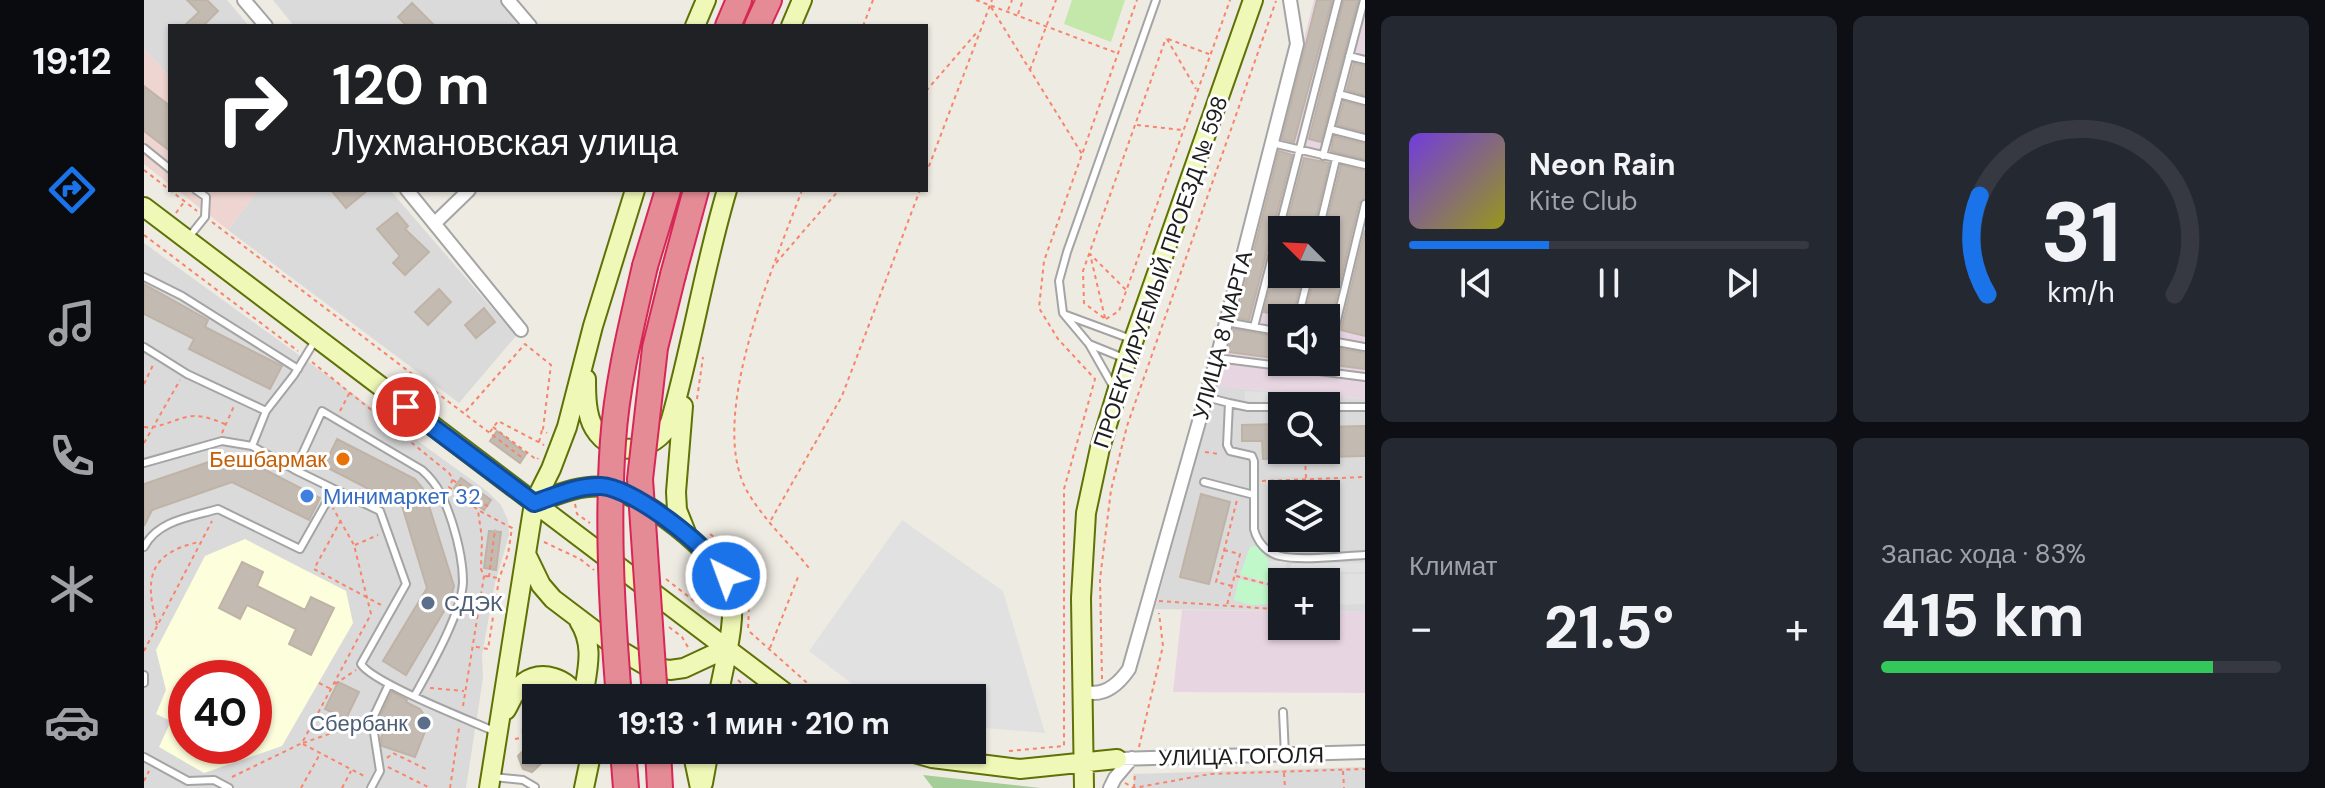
<!DOCTYPE html>
<html lang="ru">
<head>
<meta charset="utf-8">
<style>
  :root { --surface:#171b24; --page:#242831; --text:#f1f3f6; --muted:#9ea1a6; --line:#363941; --accent:#1a73e8 }
  body { margin:0; font-family:"DM Sans",sans-serif; background:var(--page); color:var(--text); height:100vh; display:flex; flex-direction:column; font-size:30px; white-space:nowrap }
  * { box-sizing:border-box; margin:0 }
  p { font-size:26px; color:var(--muted) }
  .icon { flex:none; width:44px; height:44px; fill:none; stroke:currentColor; stroke-width:2; stroke-linecap:round; stroke-linejoin:round }
  .map { position:relative; flex:1; overflow:hidden }
  .side { display:flex; flex-direction:column; gap:16px; padding:16px; background:#0d0f14; width:960px }
  .side>* { flex:none }
  .banner { position:absolute; left:24px; top:24px; width:760px; height:168px; border-radius:0px; box-shadow:0 2px 6px #0004; background:#202124; color:#fff; overflow:hidden }
  .needle { width:52px; rotate:294deg }
  .tools { position:absolute; left:1124px; top:216px; display:grid; gap:16px }
  .tools a { display:grid; place-items:center; width:72px; height:72px; border-radius:0px; background:var(--surface); box-shadow:0 2px 6px #0004; font-size:40px }
  .speed { position:absolute; left:24px; top:660px; display:flex; gap:16px; font-size:40px; font-weight:700; text-align:center }
  .speed>* { display:grid; place-content:center; width:104px; height:104px; border-radius:50%; background:var(--surface); box-shadow:0 2px 6px #0004; line-height:1 }
  .speed .limit { border:12px solid #d22; background:#fff; color:#111 }
  .pin { position:absolute; display:grid; place-items:center; width:68px; height:68px; color:#fff; margin:-34px; border:4px solid #fff; border-radius:50%; box-shadow:0 2px 8px #0007 }
  .me { position:absolute; width:88px; margin:-44px; rotate:318deg; stroke-linejoin:round; filter:drop-shadow(0 0 6px #0008) }
  .turn { display:flex; align-items:center; gap:28px; height:168px; padding:0 32px; font-size:36px }
  .turn .icon { width:104px; height:104px; stroke-width:2.5 }
  .turn b { display:block; font-size:56px; line-height:68px }
  .big { font-size:60px; font-weight:700; line-height:1.1 }
  .side .card { flex:1; display:flex; flex-direction:column; justify-content:center; gap:12px; min-width:0; padding:0 28px; border-radius:12px; background:var(--page) }
  .side .dial { align-items:center; gap:0 }
  .dial svg { height:208px; overflow:visible; fill:none; stroke:var(--line); stroke-width:7; stroke-linecap:round; text-anchor:middle }
  .dial text { fill:var(--text); stroke:none }
  .song { display:flex; align-items:center; gap:24px }
  .cover { width:96px; height:96px; border-radius:12px; background:linear-gradient(135deg,hsl(260 70% 55%),hsl(60 70% 35%)) }
  .played { height:8px; border-radius:4px; background:linear-gradient(90deg,var(--accent) 35%,var(--line) 35%) }
  .keys { display:flex; justify-content:space-around; direction:ltr }
  .heat { display:flex; justify-content:space-between; align-items:center; font-size:44px; direction:ltr }
  .charge { height:12px; border-radius:6px; background:linear-gradient(90deg,#34c759 83%,var(--line) 0) }
  .side .tiles { flex:1; display:grid; gap:16px; grid-template-columns:repeat(2,1fr) }
  .trip { position:absolute; left:378px; top:684px; width:464px; height:80px; border-radius:0px; background:var(--surface); box-shadow:0 2px 6px #0004; font-weight:700; line-height:80px; text-align:center }
  main { display:flex; flex:1; min-height:0 }
  .menu { display:flex; flex-direction:column; width:144px; justify-content:space-around; align-items:center; background:#090b0e; color:var(--muted) }
  .menu .icon { width:56px; height:56px }
  .menu .current { color:var(--accent) }
  .menu b { font-size:36px; color:var(--text) }
  .map>svg:first-child { display:block }
  .residential { fill:#dbdada; fill-rule:evenodd }
  .commercial { fill:#efd5d2 }
  .industrial { fill:#e7d5e2; fill-rule:evenodd }
  .education { fill:#fcfedc; fill-rule:evenodd }
  .grass { fill:#c3e8a9 }
  .forest { fill:#a4cd98 }
  .park { fill:#c0f8c9 }
  .parking { fill:#e1e1e1 }
  .building { fill:#c3bab2; stroke:#bfb3a6; stroke-width:2 }
  .lines { fill:none; stroke-linecap:round; stroke-linejoin:round }
  .lane-casing { stroke:#a4a4a4; stroke-width:10 }
  .street-casing { stroke:#a4a4a4; stroke-width:16 }
  .secondary-casing { stroke:#5e7206; stroke-width:22 }
  .highway-casing { stroke:#d62756; stroke-width:28 }
  .path { stroke:#f7846b; stroke-width:2; stroke-dasharray:4 4; stroke-linecap:butt }
  .lane { stroke:#fff; stroke-width:6 }
  .street { stroke:#fff; stroke-width:12 }
  .secondary { stroke:#f0f8b7; stroke-width:18 }
  .highway { stroke:#e58b95; stroke-width:24 }
  .highway-bridge-casing { stroke:#d62756; stroke-width:28; stroke-linecap:butt }
  .highway-bridge { stroke:#e58b95; stroke-width:24 }
  .route-casing { stroke:#114b97; stroke-width:20 }
  .route { stroke:#1a73e8; stroke-width:14 }
  .food-dot { fill:#e8710a; stroke:#fff; stroke-width:3 }
  .shop-dot { fill:#3f7fe0; stroke:#fff; stroke-width:3 }
  .service-dot { fill:#5c6f8a; stroke:#fff; stroke-width:3 }
  .labels { text-anchor:middle; stroke-width:6; stroke-linejoin:round; paint-order:stroke }
  .street-label { font-size:22px; fill:#1d1d1d; stroke:#fff }
  .food-label { font-size:22px; fill:#c56008; stroke:#fff; text-anchor:end }
  .shop-label { font-size:22px; fill:#366cbe; stroke:#fff; text-anchor:start }
  .service-label { font-size:22px; fill:#4e5e75; stroke:#fff; text-anchor:start }
</style>
</head>
<body>
<main>
<nav class="menu">
<b>19:12</b>
<svg class="icon current" aria-label="directions" viewBox="0 0 24 24"><path d="M12 3l9 9-9 9-9-9zM9 14v-3h6M13 9l2 2-2 2"/></svg>
<svg class="icon" aria-label="music" viewBox="0 0 24 24"><path d="M9 18V5l10-2v13"/><circle cx="6" cy="18" r="3"/><circle cx="16" cy="16" r="3"/></svg>
<svg class="icon" aria-label="phone" viewBox="0 0 24 24"><path d="M5 4h4l2 5-3 2q2 4 5 5l2-3 5 2v4C11 20 4 13 5 4z"/></svg>
<svg class="icon" aria-label="climate" viewBox="0 0 24 24"><path d="M12 3v18M4 7l16 10M4 17L20 7"/></svg>
<svg class="icon" aria-label="car" viewBox="0 0 24 24"><path d="M5 17H2v-5l4-1 3-4h7l3 4 3 1v5h-3M9 17h6M6 11h13"/><circle cx="7" cy="17" r="2"/><circle cx="17" cy="17" r="2"/></svg>
</nav>
<div class="map">
<svg width="1221" height="788" viewBox="0 0 1221 788">
  <rect width="100%" height="100%" fill="#eeebe3"/>
  <!-- residential -->
  <path class="residential" d="M 0,0 L 83,0 L 105,26 L 26,26 L 26,77 L 0,49 Z
    M 129,0 L 356,0 L 374,26 L 150,26 Z
    M 114,190 L 246,190 L 372,336 L 315,403 L 84,230 Z
    M 0,243 L 343,491 L 357,505 L 364,520 L 365,535 L 351,583 L 338,655 L 339,678 L 322,788 L 0,788 ZM 42,678 L 110,678 L 110,746 L 42,746 Z
    M 1072,386 L 1221,399 L 1221,612 L 1182,611 L 1182,582 L 1138,582 L 1138,611 L 1011,609 ZM 1138,406 L 1182,406 L 1182,450 L 1138,450 ZM 1138,494 L 1182,494 L 1182,538 L 1138,538 Z
    M 1221,767 L 1221,788 L 990,788 L 989,774 Z"/>
  <!-- commercial -->
  <path class="commercial" d="M 0,49 L 26,77 L 26,185 L 0,164 Z
    M 33,190 L 114,190 L 84,230 Z"/>
  <!-- industrial -->
  <path class="industrial" d="M 1170,0 L 1221,0 L 1221,399 L 1070,386 ZM 1138,230 L 1182,230 L 1182,274 L 1138,274 ZM 1138,318 L 1182,318 L 1182,362 L 1138,362 Z
    M 1038,610 L 1138,611 L 1138,626 L 1182,626 L 1182,611 L 1221,612 L 1221,693 L 1029,692 Z"/>
  <!-- education -->
  <path class="education" d="M 101,539 L 202,591 L 209,623 L 138,746 L 60,773 L 15,747 L 27,721 L 12,714 L 22,690 L 12,650 L 61,556 ZM 42,678 L 110,678 L 110,746 L 42,746 Z"/>
  <!-- grass -->
  <path class="grass" d="M 928,0 L 981,0 L 967,42 L 920,24 Z
    M 398,694 L 411,698 L 392,698 L 392,730 L 377,733 C 380,715 381,703 398,694 Z"/>
  <!-- forest -->
  <path class="forest" d="M 779,775 L 896,788 L 789,788 Z"/>
  <!-- park -->
  <path class="park" d="M 1138,495 L 1138,538 L 1173,539 C 1136,560 1113,524 1138,495 Z
    M 1113,546 L 1124,559 L 1125,583 L 1096,575 L 1106,547 Z
    M 1095,579 L 1124,586 L 1124,604 L 1108,605 L 1090,600 Z"/>
  <!-- parking -->
  <path class="parking" d="M 1101,391 L 1169,395 L 1168,405 L 1101,401 Z
    M 758,520 L 859,591 L 901,733 L 828,727 L 828,698 L 727,698 L 665,651 Z
    M 1125,561 L 1142,561 L 1142,574 L 1221,574 L 1221,604 L 1182,605 L 1182,582 L 1138,582 L 1137,605 L 1136,591 L 1125,591 Z
    M 1221,563 L 1221,572 L 1147,573 L 1147,564 Z"/>
  <!-- building -->
  <path class="building" d="M 43,0 L 63,0 L 74,11 L 59,26 L 40,26 L 55,12 Z
    M 1173,0 L 1188,0 L 1150,142 L 1138,139 Z
    M 1200,0 L 1214,0 L 1177,142 L 1165,139 Z
    M 268,3 L 291,26 L 263,26 L 254,17 Z
    M 1210,63 L 1221,66 L 1221,95 L 1203,90 Z
    M 0,86 L 26,106 L 26,151 L 0,131 Z
    M 1200,101 L 1221,107 L 1221,132 L 1193,125 Z
    M 1190,136 L 1221,144 L 1221,159 L 1187,151 Z
    M 1135,151 L 1148,155 L 1105,320 L 1093,318 Z
    M 1160,158 L 1185,163 L 1169,230 L 1141,230 Z
    M 1197,165 L 1221,171 L 1221,198 L 1215,203 L 1185,328 L 1182,327 L 1182,318 L 1160,318 L 1171,274 L 1182,274 L 1181,230 Z
    M 187,190 L 224,190 L 202,208 Z
    M 253,213 L 264,226 L 261,229 L 285,252 L 261,275 L 249,263 L 256,256 L 233,229 Z
    M 1221,230 L 1221,336 L 1197,330 Z
    M 1138,242 L 1138,274 L 1159,274 L 1148,318 L 1120,312 Z
    M 0,284 L 64,320 L 61,327 L 138,366 L 126,389 L 45,349 L 50,339 L 0,314 Z
    M 295,289 L 307,302 L 284,325 L 271,312 Z
    M 340,308 L 351,322 L 332,338 L 321,325 Z
    M 1090,329 L 1138,338 L 1138,359 L 1084,352 Z
    M 1182,346 L 1221,353 L 1221,369 L 1182,364 Z
    M 1138,424 L 1138,458 L 1119,459 L 1118,441 L 1098,441 L 1098,425 Z
    M 1221,426 L 1221,456 L 1182,457 L 1182,427 Z
    M 353,431 L 382,454 L 376,463 L 346,441 Z
    M 193,439 L 271,479 L 280,490 L 310,586 L 306,601 L 262,675 L 239,661 L 283,588 L 258,506 L 180,466 Z
    M 82,456 L 94,456 L 176,498 L 165,520 L 88,482 L 8,510 L 0,526 L 0,484 Z
    M 317,478 L 347,500 L 340,510 L 310,488 Z
    M 1057,494 L 1086,502 L 1065,584 L 1036,577 Z
    M 345,531 L 357,532 L 352,570 L 340,568 Z
    M 98,562 L 119,572 L 113,586 L 161,610 L 167,597 L 190,608 L 167,655 L 145,644 L 152,629 L 103,605 L 96,619 L 75,608 Z
    M 194,682 L 215,692 L 202,719 L 181,709 Z
    M 248,692 L 263,700 L 262,702 L 276,709 L 281,716 L 282,729 L 271,757 L 238,746 L 237,738 L 242,727 L 234,721 Z
    M 387,749 L 396,757 L 403,758 L 388,772 L 379,769 L 374,756 L 380,750 Z"/>
  <g class="lines">
    <defs>
      <path id="lane" d="M 1205,56 L 1221,60
        M 1195,94 L 1221,101
        M 1186,129 L 1221,138
        M 1128,143 L 1221,165
        M 0,148 L 26,169
        M 1179,156 L 1220,0
        M 1175,230 L 1192,159
        M 45,237 L 61,217 L 62,197 L 52,190
        M 0,277 L 38,296 L 154,369
        M 922,315 L 987,339
        M 1154,318 L 1165,274
        M 1082,322 L 1138,332
        M 1110,327 L 1194,0
        M 1182,340 L 1220,347
        M 1188,341 L 1221,204
        M 945,344 L 982,359
        M 0,347 L 43,374 L 122,411 L 108,446 L 78,441 L 0,463
        M 1073,358 L 1221,377
        M 970,388 L 945,344 L 919,313 L 915,281 L 923,252 L 1012,0
        M 1062,397 L 1085,403
        M 1138,407 L 1104,407 L 1085,403 L 1083,445 L 1086,451 L 1108,456 L 1110,461 L 1110,529 C 1113,541 1122,553 1136,556 C 1157,561 1198,556 1221,555
        M 1182,407 L 1221,407
        M 122,411 L 150,375 L 172,339
        M 108,446 L 151,470
        M 1060,482 L 1110,495
        M 190,489 L 151,470 L 178,411 L 278,470 C 295,485 301,501 308,522 C 314,541 319,562 319,582 C 318,612 286,668 271,695
        M 0,547 C 14,520 47,517 74,509 L 156,549 L 190,489 L 236,511 L 262,584 L 217,664 C 229,683 325,720 352,732
        M 0,675 L 0,683
        M 1139,712 L 1141,755
        M 0,757 L 44,781 L 70,780 L 85,788
        M 350,777 L 379,780 L 391,787
        M 227,788 L 236,771 L 228,720 L 245,684"/>
      <path id="street" d="M 100,0 L 122,26
        M 364,0 L 386,26
        M 263,190 L 377,330
        M 291,223 L 325,190
        M 939,691 C 959,698 974,685 985,669 L 1073,358 L 1153,44 L 1146,0
        M 973,759 L 1221,752
        M 966,788 L 971,778 L 988,758"/>
      <path id="secondary" d="M 551,26 L 562,0
        M 647,26 L 658,0
        M 0,207 L 648,698
        M 442,379 C 442,394 442,415 450,428 C 469,460 511,452 526,423 C 548,346 560,267 583,190
        M 539,406 L 532,492 L 533,510 L 543,535
        M 390,503 C 412,495 437,484 461,487 C 494,491 578,556 586,588 C 594,619 579,667 574,698
        M 382,554 L 397,585 L 409,599 L 479,652 L 503,666 L 526,670 L 540,668 L 583,648
        M 435,621 C 451,646 443,670 439,698
        M 362,710 C 367,701 371,690 379,683 C 398,669 424,678 433,698
        M 548,750 L 556,788
        M 760,750 L 788,758 L 876,769 L 973,759
        M 559,783 L 565,750
        M 345,788 L 390,503 L 407,469 L 423,427 L 449,326 L 491,190
        M 440,788 L 448,750
        M 940,788 L 937,598 L 942,513 L 956,448 L 983,359 L 1109,0"/>
      <path id="highway" d="M 584,26 L 595,0
        M 613,26 L 625,0
        M 501,266 L 524,190
        M 529,275 L 552,190
        M 479,750 L 482,788
        M 514,750 L 516,788"/>
    </defs>
    <!-- lane casing -->
    <use href="#lane" class="lane-casing"/>
    <!-- street casing -->
    <use href="#street" class="street-casing"/>
    <!-- secondary casing -->
    <use href="#secondary" class="secondary-casing"/>
    <!-- highway casing -->
    <use href="#highway" class="highway-casing"/>
    <!-- path -->
    <path class="path" d="M 832,0 L 973,53
      M 847,7 L 938,154
      M 864,10 L 868,0
      M 874,14 L 879,0
      M 719,26 L 729,0
      M 1023,39 L 1052,89
      M 1024,39 L 1065,54
      M 886,70 L 912,0
      M 782,91 L 834,31
      M 993,125 L 1038,130
      M 0,170 L 53,211
      M 782,174 L 848,0
      M 658,190 C 631,264 562,417 603,491 C 619,519 645,543 665,568
      M 32,213 L 40,202
      M 68,222 L 380,459
      M 0,235 L 154,351
      M 632,263 L 695,190
      M 960,318 L 940,303 L 939,271 L 1022,38
      M 961,318 L 946,254 L 982,290
      M 962,319 L 975,311 L 1086,0
      M 168,362 L 305,473 L 309,479 L 305,487 L 334,510 L 368,528 L 364,554 L 355,579 L 344,649 L 328,646
      M 0,384 L 10,363
      M 553,399 L 559,357
      M 196,411 L 206,392
      M 322,411 L 381,344 L 407,365 L 399,429 L 403,433
      M 0,427 C 17,429 33,417 50,416 C 61,416 71,420 81,424
      M 349,427 L 393,460 L 394,458
      M 346,432 L 354,421 L 400,445
      M 78,433 L 90,406
      M 395,442 L 398,430
      M 0,443 L 36,380
      M 1061,452 L 1075,454
      M 1161,458 L 1162,479
      M 309,480 L 346,508
      M 1181,480 L 1182,494
      M 1118,481 L 1221,477
      M 431,504 L 433,514 L 446,523
      M 197,520 L 170,569 L 239,606
      M 627,520 L 698,396 L 776,190
      M 1182,522 L 1182,548
      M 566,534 C 607,566 606,583 604,631
      M 400,542 L 436,559 L 450,570
      M 211,545 L 234,535
      M 1080,550 L 1096,554 L 1083,605
      M 1187,568 L 1187,587
      M 341,576 L 354,578
      M 1092,576 L 1123,584 L 1138,584
      M 345,577 L 351,529
      M 522,579 L 563,611 L 573,611
      M 1088,586 L 1072,582 L 1093,500
      M 1015,601 L 1130,609
      M 13,625 C 0,578 5,553 55,542
      M 525,627 L 538,637 L 545,649
      M 606,632 L 680,698
      M 626,648 L 654,577
      M 0,651 L 68,521
      M 958,679 L 956,579 L 967,490 L 983,426 L 1132,1
      M 594,680 L 614,698
      M 175,683 L 187,689
      M 191,684 L 212,670
      M 286,688 L 320,691
      M 319,706 L 340,576 L 337,569 L 338,538 L 334,511
      M 371,739 L 392,735
      M 159,743 L 217,723
      M 159,744 L 220,776
      M 995,747 L 1019,646 L 1015,613
      M 865,751 L 920,746 L 920,489 L 951,379 L 914,339 L 895,308 L 900,261 L 993,0
      M 243,758 L 249,753 L 282,769
      M 244,767 L 286,788
      M 1199,771 L 1200,788
      M 1140,773 L 1141,788
      M 88,777 L 158,743 L 227,614 L 210,545 L 189,508
      M 0,781 L 5,771
      M 981,783 L 990,788 L 1066,774 L 1221,769
      M 157,788 L 176,754
      M 198,788 L 207,771
      M 306,788 L 315,728
      M 990,788 L 991,773"/>
    <!-- lane -->
    <use href="#lane" class="lane"/>
    <!-- street -->
    <use href="#street" class="street"/>
    <!-- secondary -->
    <use href="#secondary" class="secondary"/>
    <!-- highway -->
    <use href="#highway" class="highway"/>
    <defs>
      <path id="highway-bridge" d="M 475,698 C 468,612 463,527 469,441 C 473,382 488,323 501,266
        M 511,698 L 496,479 L 511,348 L 529,275"/>
    </defs>
    <!-- highway-bridge casing -->
    <use href="#highway-bridge" class="highway-bridge-casing"/>
    <!-- highway-bridge -->
    <use href="#highway-bridge" class="highway-bridge"/>
  </g>
  <g class="lines">
    <defs>
      <path id="route" d="M 262,407 L 390,503 C 411,496 434,485 457,486 C 490,488 565,547 582,576"/>
    </defs>
    <!-- route casing -->
    <use href="#route" class="route-casing"/>
    <!-- route -->
    <use href="#route" class="route"/>
  </g>
  <!-- markers -->
  <circle class="food-dot" cx="199" cy="459" r="8"/>
  <circle class="shop-dot" cx="163" cy="496" r="8"/>
  <g class="service-dot">
    <circle cx="284" cy="603" r="8"/>
    <circle cx="280" cy="723" r="8"/>
  </g>
  <g class="labels">
    <!-- street labels -->
    <g class="street-label">
      <text transform="translate(1016 272) rotate(-71)" y="8">ПРОЕКТИРУЕМЫЙ ПРОЕЗД № 598</text>
      <text transform="translate(1078 335) rotate(-75)" y="8">УЛИЦА 8 МАРТА</text>
      <text transform="translate(1097 756) rotate(-1)" y="8">УЛИЦА ГОГОЛЯ</text>
    </g>
    <!-- food labels -->
    <g class="food-label">
      <text x="183" y="467">Бешбармак</text>
    </g>
    <!-- shop labels -->
    <g class="shop-label">
      <text x="179" y="504">Минимаркет 32</text>
    </g>
    <!-- service labels -->
    <g class="service-label">
      <text x="300" y="611">СДЭК</text>
      <text x="264" y="731" text-anchor="end">Сбербанк</text>
    </g>
  </g>
</svg>
<div class="tools">
<a><svg class="needle" viewBox="-14 -14 28 28"><path d="M0-13l5 13h-10z" fill="#e53935"/><path d="M0 13l5-13h-10z" fill="#9ea1a6"/></svg></a>
<a><svg class="icon" aria-label="sound" viewBox="0 0 24 24"><path d="M4 9h4l5-4v14l-5-4H4zM17 9q2 3 0 6"/></svg></a>
<a><svg class="icon" aria-label="search" viewBox="0 0 24 24"><circle cx="10" cy="10" r="6"/><path d="M15 15l6 6"/></svg></a>
<a><svg class="icon" aria-label="layers" viewBox="0 0 24 24"><path d="M12 4l9 5-9 5-9-5zM3 14l9 5 9-5"/></svg></a>
<a>+</a>
</div>
<div class="speed"><div class="limit">40</div></div>
<div class="pin" style="left:262px;top:407px;background:#d93025"><svg class="icon" aria-label="arrive" viewBox="0 0 24 24"><path d="M6 21V4h12l-3 4 3 4H6"/></svg></div>
<svg class="me" style="left:582px;top:576px" viewBox="-20 -20 40 40"><circle r="17" fill="#1a73e8" stroke="#fff" stroke-width="3"/><path d="M0-11L8 9 0 5-8 9z" fill="#fff"/></svg>
<div class="trip">19:13 · 1 мин · 210 m</div>
<div class="banner">
<div class="turn"><svg class="icon" aria-label="right" viewBox="0 0 24 24"><path d="M7 20v-9h11M14 6l5 5-5 5"/></svg><div><b>120 m</b>Лухмановская улица</div></div>
</div>
</div>
<section class="side">
<div class="tiles">
<div class="card">
<div class="song"><i class="cover"></i><div><b>Neon Rain</b><p>Kite Club</p></div></div>
<div class="played"></div>
<div class="keys"><svg class="icon" aria-label="previous" viewBox="0 0 24 24"><path d="M18 5L8 12l10 7zM5 5v14"/></svg><svg class="icon" aria-label="pause" viewBox="0 0 24 24"><path d="M8 5v14M16 5v14"/></svg><svg class="icon" aria-label="next" viewBox="0 0 24 24"><path d="M6 5l10 7-10 7zM19 5v14"/></svg></div>
</div>
<div class="card dial"><svg viewBox="0 0 100 80">
<path d="M14 69A42 42 0 1 1 86 69"/>
<path d="M14 69A42 42 0 0 1 11 31" stroke="#1a73e8"/>
<text x="50" y="56" font-size="32" font-weight="700">31</text>
<text x="50" y="72" font-size="11">km/h</text>
</svg></div>
<div class="card"><p>Климат</p>
<div class="heat"><a>−</a><b class="big">21.5°</b><a>+</a></div>
</div>
<div class="card"><p>Запас хода · 83%</p><b class="big">415 km</b><div class="charge"></div></div>
</div>
</section>
</main>
</body>
</html>
